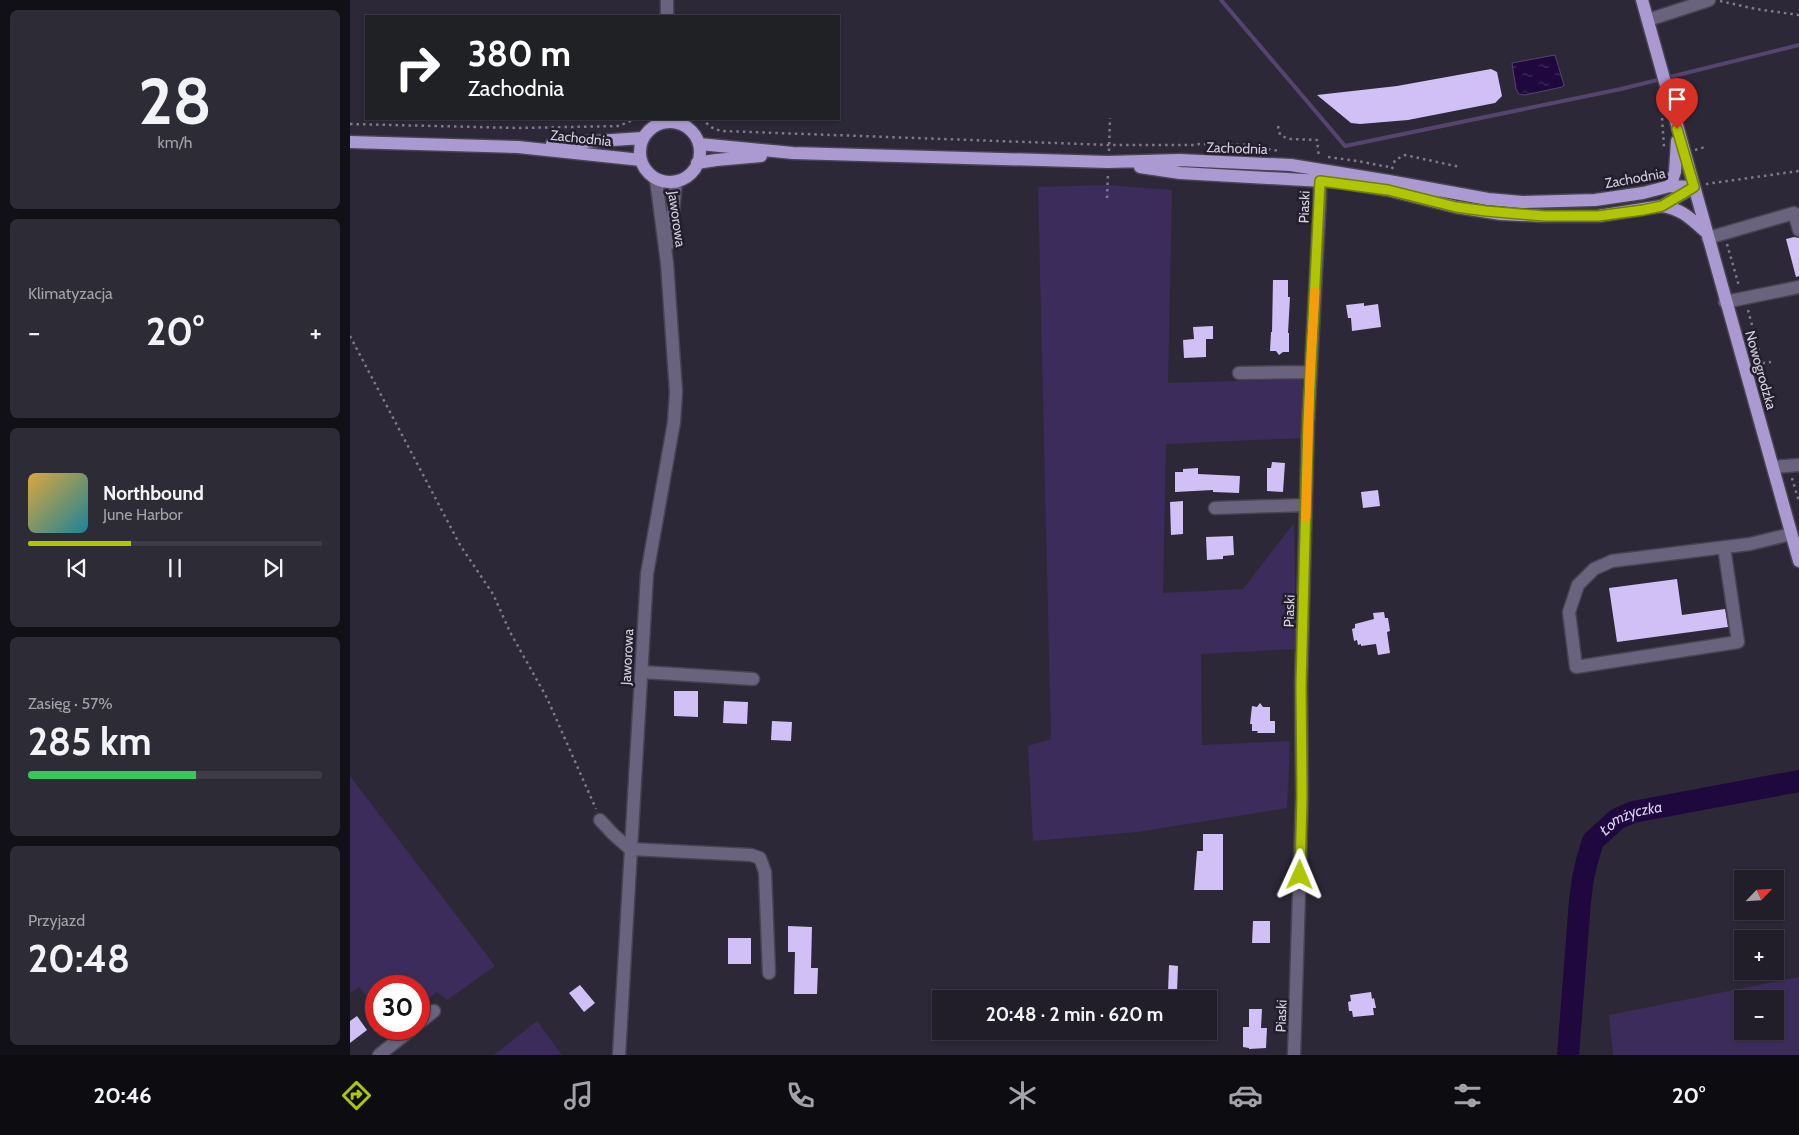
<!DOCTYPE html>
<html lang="pl">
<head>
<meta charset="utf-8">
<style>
  :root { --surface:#211e2a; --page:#2d2b36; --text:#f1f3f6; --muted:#a2a2a8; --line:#3e3c47; --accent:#afc506 }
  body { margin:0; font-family:Cabin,sans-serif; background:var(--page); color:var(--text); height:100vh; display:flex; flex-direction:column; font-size:19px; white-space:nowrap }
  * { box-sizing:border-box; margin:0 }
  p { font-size:16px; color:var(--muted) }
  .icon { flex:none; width:28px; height:28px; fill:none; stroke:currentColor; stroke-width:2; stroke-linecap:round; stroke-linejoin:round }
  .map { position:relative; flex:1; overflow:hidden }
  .panel { display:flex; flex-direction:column; gap:10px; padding:10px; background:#121017; width:350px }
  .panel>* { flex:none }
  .banner { position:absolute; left:15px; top:15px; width:475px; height:105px; border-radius:0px; box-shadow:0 1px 4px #0004,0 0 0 1px var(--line); background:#202124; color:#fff; overflow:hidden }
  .needle { width:32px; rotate:65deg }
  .fabs { position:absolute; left:1384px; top:870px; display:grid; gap:10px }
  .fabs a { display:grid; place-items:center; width:50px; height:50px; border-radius:0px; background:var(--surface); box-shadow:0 1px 4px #0004,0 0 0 1px var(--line); font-size:25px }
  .speed { position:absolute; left:15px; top:975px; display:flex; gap:10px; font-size:25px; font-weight:700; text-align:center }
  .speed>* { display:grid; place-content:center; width:65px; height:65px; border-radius:50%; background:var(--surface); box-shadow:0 1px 4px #0004,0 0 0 1px var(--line); line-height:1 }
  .speed .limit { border:8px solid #d22; background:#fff; color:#111 }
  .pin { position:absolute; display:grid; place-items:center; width:42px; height:42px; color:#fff; margin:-51px -21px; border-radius:50% 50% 50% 0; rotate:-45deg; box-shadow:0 0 5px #0007 }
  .pin .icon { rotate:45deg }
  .me { position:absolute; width:55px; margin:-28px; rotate:1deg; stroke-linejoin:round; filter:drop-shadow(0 0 4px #0008) }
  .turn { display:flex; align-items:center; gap:18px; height:105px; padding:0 20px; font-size:22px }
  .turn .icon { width:65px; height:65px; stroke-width:2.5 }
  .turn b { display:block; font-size:35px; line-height:42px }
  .big { font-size:38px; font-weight:800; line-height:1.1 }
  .panel .tile { flex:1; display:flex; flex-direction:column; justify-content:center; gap:8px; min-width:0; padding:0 18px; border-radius:8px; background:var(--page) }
  .panel .dial { align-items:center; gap:0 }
  .dial b { font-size:65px; line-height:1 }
  .song { display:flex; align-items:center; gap:15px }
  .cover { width:60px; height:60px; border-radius:8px; background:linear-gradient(135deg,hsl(40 70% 55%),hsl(190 70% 35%)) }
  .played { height:5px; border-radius:2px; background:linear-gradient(90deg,var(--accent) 35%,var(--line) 35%) }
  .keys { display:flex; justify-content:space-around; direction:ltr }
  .heat { display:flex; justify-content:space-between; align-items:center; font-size:28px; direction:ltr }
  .charge { height:8px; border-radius:4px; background:linear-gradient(90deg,#34c759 57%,var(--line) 0) }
  .trip { position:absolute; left:582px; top:990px; width:285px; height:50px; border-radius:0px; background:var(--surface); box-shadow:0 1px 4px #0004,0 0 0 1px var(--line); font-weight:800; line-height:50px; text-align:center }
  .tab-bar { display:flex; height:80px; justify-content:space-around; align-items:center; background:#0d0c11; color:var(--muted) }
  .tab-bar .icon { width:35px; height:35px }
  .tab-bar .on { color:var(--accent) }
  .tab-bar b { font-size:22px; color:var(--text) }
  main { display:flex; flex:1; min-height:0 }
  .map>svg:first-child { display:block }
  .green { fill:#3c2c5b; fill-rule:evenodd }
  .water { fill:url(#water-ripples); stroke:#55446d }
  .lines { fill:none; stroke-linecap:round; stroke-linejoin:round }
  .stream { stroke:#55446d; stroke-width:4 }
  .river { stroke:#1f083d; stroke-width:22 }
  .building { fill:#d0c0f6 }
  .minor-casing { stroke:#474352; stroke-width:15 }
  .major-casing { stroke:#474352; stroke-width:15 }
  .path { stroke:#7e7a88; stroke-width:2.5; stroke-dasharray:2.5 4; stroke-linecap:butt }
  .minor { stroke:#6a637e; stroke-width:12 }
  .major { stroke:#aa9ad1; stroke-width:12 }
  .route-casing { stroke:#728004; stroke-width:12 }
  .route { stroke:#afc506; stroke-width:9 }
  .slow { stroke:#f59e0b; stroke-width:9 }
  .labels { text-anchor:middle; stroke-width:5; stroke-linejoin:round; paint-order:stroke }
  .street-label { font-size:14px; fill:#d4d1dc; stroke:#231e2e }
  .water-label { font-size:15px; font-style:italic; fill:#dad0f4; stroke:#231e2e }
</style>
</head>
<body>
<main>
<section class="panel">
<div class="tile dial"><b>28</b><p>km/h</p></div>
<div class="tile"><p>Klimatyzacja</p>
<div class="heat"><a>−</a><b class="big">20°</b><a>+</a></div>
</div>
<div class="tile">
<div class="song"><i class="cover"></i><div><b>Northbound</b><p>June Harbor</p></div></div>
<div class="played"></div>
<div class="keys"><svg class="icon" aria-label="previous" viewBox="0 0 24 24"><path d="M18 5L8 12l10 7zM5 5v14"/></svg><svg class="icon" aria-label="pause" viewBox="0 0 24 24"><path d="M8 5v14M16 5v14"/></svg><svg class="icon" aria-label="next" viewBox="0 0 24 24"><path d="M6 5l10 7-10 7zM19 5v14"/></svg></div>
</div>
<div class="tile"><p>Zasięg · 57%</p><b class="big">285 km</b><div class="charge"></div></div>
<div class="tile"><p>Przyjazd</p><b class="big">20:48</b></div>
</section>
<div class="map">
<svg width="1449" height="1055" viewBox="0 0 1449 1055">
  <defs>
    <pattern id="water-ripples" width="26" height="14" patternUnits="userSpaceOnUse" patternTransform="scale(1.25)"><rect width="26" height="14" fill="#1f083d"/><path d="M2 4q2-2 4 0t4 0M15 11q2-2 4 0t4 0" fill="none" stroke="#3f2b58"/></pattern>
  </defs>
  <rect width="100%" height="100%" fill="#2c2838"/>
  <!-- green -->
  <path class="green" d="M 757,185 L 822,190 L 818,383 L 952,379 L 952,438 L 816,444 L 813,593 L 893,589 L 944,523 L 946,649 L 851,654 L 852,745 L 940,741 L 937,808 L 787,832 L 683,841 L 678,746 L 701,739 L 688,187 Z
    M 0,776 L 145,966 L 97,1000 L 87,992 L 69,1006 L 69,1018 L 69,986 L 26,986 L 26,1008 L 9,987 L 0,993 Z
    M 1449,977 L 1449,1055 L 1263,1055 L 1259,1015 ZM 1392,999 L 1425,999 L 1425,1031 L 1392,1031 Z
    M 187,1021 L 212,1055 L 144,1055 Z"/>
  <!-- water -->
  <path class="water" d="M 1205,55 L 1214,85 L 1212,87 L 1175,95 L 1169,94 L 1166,89 L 1162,63 Z"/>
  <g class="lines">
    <!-- stream -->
    <path class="stream" d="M 871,0 L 995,146 L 1271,89 L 1449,45"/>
    <!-- river -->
    <path class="river" id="s1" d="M 1218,1055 L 1230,901 L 1233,878 L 1237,861 L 1243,841 L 1267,819 L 1283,812 L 1449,781"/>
  </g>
  <!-- building -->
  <path class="building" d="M 1141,69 L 1147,72 L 1152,96 L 1145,103 L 1058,120 L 1010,124 L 1001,123 L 967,95 L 1047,86 Z
    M 1444,237 L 1449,238 L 1449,276 L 1446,277 L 1436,239 Z
    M 923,280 L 938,280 L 938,297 L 940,297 L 938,333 L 939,333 L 939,352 L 933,352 L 929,355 L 926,351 L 920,351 L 921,332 L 922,332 Z
    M 1014,303 L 1014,306 L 1028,304 L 1031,327 L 1002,331 L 1001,318 L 998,318 L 996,305 Z
    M 863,326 L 863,339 L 856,339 L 856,357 L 834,358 L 833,340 L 844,339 L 843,327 Z
    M 922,462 L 935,463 L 933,492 L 917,491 L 917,468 L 921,468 Z
    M 848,468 L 848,474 L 890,476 L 889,493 L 863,492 L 863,490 L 825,492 L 825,472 L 833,472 L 833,469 Z
    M 1028,490 L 1030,506 L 1013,508 L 1011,492 Z
    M 833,501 L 833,534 L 821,535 L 820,502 Z
    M 883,536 L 884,555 L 873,556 L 873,559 L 857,560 L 856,537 Z
    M 1327,579 L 1332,615 L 1375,609 L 1378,627 L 1267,642 L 1259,588 Z
    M 1034,612 L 1035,618 L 1038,618 L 1040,631 L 1037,632 L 1040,653 L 1028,655 L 1026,644 L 1011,646 L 1011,644 L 1008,645 L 1007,640 L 1004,641 L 1002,629 L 1005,628 L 1005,624 L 1024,619 L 1023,613 Z
    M 324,691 L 348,691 L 348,717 L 324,716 Z
    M 374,701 L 398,702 L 397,724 L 373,723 Z
    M 910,703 L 913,707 L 920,707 L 920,721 L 925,721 L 925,733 L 907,733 L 908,731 L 902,731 L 902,724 L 900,724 L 902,706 L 907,707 Z
    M 422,721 L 442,722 L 441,741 L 421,740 Z
    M 853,834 L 873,834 L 873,890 L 844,890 L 847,851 L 853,851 Z
    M 903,921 L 920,921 L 920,943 L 902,943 Z
    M 438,926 L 462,927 L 461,968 L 468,968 L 467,994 L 444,994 L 445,952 L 438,952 Z
    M 378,938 L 401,938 L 401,964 L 378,964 Z
    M 819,965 L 828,966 L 827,992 L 818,992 Z
    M 230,985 L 245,1003 L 234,1012 L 219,993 Z
    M 1021,992 L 1022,999 L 1024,998 L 1026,1008 L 1023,1008 L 1024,1015 L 1003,1017 L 1002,1011 L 999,1011 L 998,1002 L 1001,1001 L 1000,995 Z
    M 899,1009 L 912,1009 L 911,1028 L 917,1028 L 916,1048 L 899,1049 L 899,1048 L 893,1047 L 893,1027 L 899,1027 Z
    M 7,1016 L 17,1030 L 0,1043 L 0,1021 Z"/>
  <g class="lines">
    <defs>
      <path id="minor" d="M 317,16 L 317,0
        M 1298,20 L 1359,0
        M 329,119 L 329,123
        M 307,124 L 309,119
        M 1358,238 L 1444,213 L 1449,230
        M 320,243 L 326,181
        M 1375,302 L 1449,287
        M 889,373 L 960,372
        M 1423,467 L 1449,465
        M 865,508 L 956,505
        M 1374,547 L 1388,642 L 1226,667 L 1219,612 L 1228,585 L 1244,569 L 1262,561 L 1400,544 L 1441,534
        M 292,672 L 403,679
        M 250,820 L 263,834 L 280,849 L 401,855 L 410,858 L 415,872 L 419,973
        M 69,1023 L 84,1011
        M 29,1055 L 62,1029
        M 269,1055 L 297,574 L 324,422 L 326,392 L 317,263 L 306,179
        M 944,1055 L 952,796 L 951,685 L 958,424 L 970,198 L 970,171"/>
      <path id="major" d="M 1292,0 L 1449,561
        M290 152a30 30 0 1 1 60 0a30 30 0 1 1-60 0Z
        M 0,142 L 168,147 L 291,160
        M 202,144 L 293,138
        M 349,144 L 443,153 L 758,162 L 829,160 L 941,165 L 1039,181 L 1138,199 L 1172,202 L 1245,200 L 1293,193 L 1320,186 L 1344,187
        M 347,163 L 366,160 L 411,156
        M 790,167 L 830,173 L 989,182 L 1038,190 L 1106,207 L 1151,214 L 1194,216 L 1248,216 L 1312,206 L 1344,187
        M 1320,186 L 1325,172 L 1327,141
        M 1312,206 C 1332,209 1341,219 1356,232"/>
    </defs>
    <!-- minor casing -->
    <use href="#minor" class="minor-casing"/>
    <!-- major casing -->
    <use href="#major" class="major-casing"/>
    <!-- path -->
    <path class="path" d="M 1370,1 L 1406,9 L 1449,15
      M 1333,107 L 1344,104
      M 1312,118 L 1314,147
      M 351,119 L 364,129 L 372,131 L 759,145 L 846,145 L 849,144 L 905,145 L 910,148 L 930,151
      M 0,124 L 169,128 L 269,126 L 285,119
      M 928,126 L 930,135 L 939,139 L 967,140 L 969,157
      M 1345,150 L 1355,147
      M 759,151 L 760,118
      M 978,157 L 1007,161 L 1039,167
      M 1042,169 L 1045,160 L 1055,155 L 1110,167
      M 1356,184 L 1449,171
      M 757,198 L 758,174
      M 1377,244 L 1389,286
      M 1398,310 L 1412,363 L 1419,405
      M 0,336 L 110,545 L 143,594 L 160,632 L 197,698 L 246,809
      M 1406,364 L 1421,362
      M 1442,478 L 1449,502"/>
    <!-- minor -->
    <use href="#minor" class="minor"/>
    <!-- major -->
    <use href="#major" class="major"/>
  </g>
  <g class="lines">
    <defs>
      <path id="route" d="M 950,875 L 952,796 L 951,685 L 958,424 L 970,181 L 1038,190 L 1106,207 L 1136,211 L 1194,216 L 1248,216 L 1293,210 L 1312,206 L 1344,187 L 1327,129"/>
    </defs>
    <!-- route casing -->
    <use href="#route" class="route-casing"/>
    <!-- route -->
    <use href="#route" class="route"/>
    <!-- slow -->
    <path class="slow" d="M 956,518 L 960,372 L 965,291"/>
  </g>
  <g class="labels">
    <!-- street labels -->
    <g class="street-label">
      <text transform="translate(231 138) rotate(6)" y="5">Zachodnia</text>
      <text transform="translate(887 148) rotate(2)" y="5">Zachodnia</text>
      <text transform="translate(1285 178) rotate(-10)" y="5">Zachodnia</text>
      <text transform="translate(954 207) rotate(-88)" y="5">Piaski</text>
      <text transform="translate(327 219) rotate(82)" y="5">Jaworowa</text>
      <text transform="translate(1411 370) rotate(74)" y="5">Nowogrodzka</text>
      <text transform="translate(939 611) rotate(-88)" y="5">Piaski</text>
      <text transform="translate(277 657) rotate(-87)" y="5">Jaworowa</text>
      <text transform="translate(931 1016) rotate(-88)" y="5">Piaski</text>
    </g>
    <!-- water labels -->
    <g class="water-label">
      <text dy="5" stroke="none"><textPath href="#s1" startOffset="262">Łomżyczka</textPath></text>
    </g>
  </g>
</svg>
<div class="fabs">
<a><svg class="needle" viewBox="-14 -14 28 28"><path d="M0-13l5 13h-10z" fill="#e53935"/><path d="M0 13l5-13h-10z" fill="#a2a2a8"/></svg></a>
<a>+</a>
<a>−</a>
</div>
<div class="speed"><div class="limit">30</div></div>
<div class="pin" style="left:1327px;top:129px;background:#d93025"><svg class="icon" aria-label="arrive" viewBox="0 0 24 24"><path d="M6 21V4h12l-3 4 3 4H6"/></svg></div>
<svg class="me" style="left:950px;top:875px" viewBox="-20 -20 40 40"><path d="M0-17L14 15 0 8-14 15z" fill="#afc506" stroke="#fff" stroke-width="4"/></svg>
<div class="trip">20:48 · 2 min · 620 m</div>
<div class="banner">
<div class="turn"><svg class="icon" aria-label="right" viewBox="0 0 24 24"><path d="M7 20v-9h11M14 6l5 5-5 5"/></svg><div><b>380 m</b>Zachodnia</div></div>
</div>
</div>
</main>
<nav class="tab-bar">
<b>20:46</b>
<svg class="icon on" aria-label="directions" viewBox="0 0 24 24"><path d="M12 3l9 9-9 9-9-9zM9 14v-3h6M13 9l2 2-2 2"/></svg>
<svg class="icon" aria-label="music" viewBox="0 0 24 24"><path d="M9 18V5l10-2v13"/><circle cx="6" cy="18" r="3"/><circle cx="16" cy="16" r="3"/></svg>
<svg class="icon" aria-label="phone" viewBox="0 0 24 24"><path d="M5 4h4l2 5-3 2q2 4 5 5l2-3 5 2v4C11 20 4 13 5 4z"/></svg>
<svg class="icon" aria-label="climate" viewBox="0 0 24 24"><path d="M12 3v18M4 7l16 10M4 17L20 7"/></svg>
<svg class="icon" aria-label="car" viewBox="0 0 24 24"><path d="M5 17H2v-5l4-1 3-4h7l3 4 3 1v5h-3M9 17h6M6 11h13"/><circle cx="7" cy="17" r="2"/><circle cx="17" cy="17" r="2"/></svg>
<svg class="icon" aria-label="filters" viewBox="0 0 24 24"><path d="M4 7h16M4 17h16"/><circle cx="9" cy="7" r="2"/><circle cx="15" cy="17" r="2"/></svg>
<b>20°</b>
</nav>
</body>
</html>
